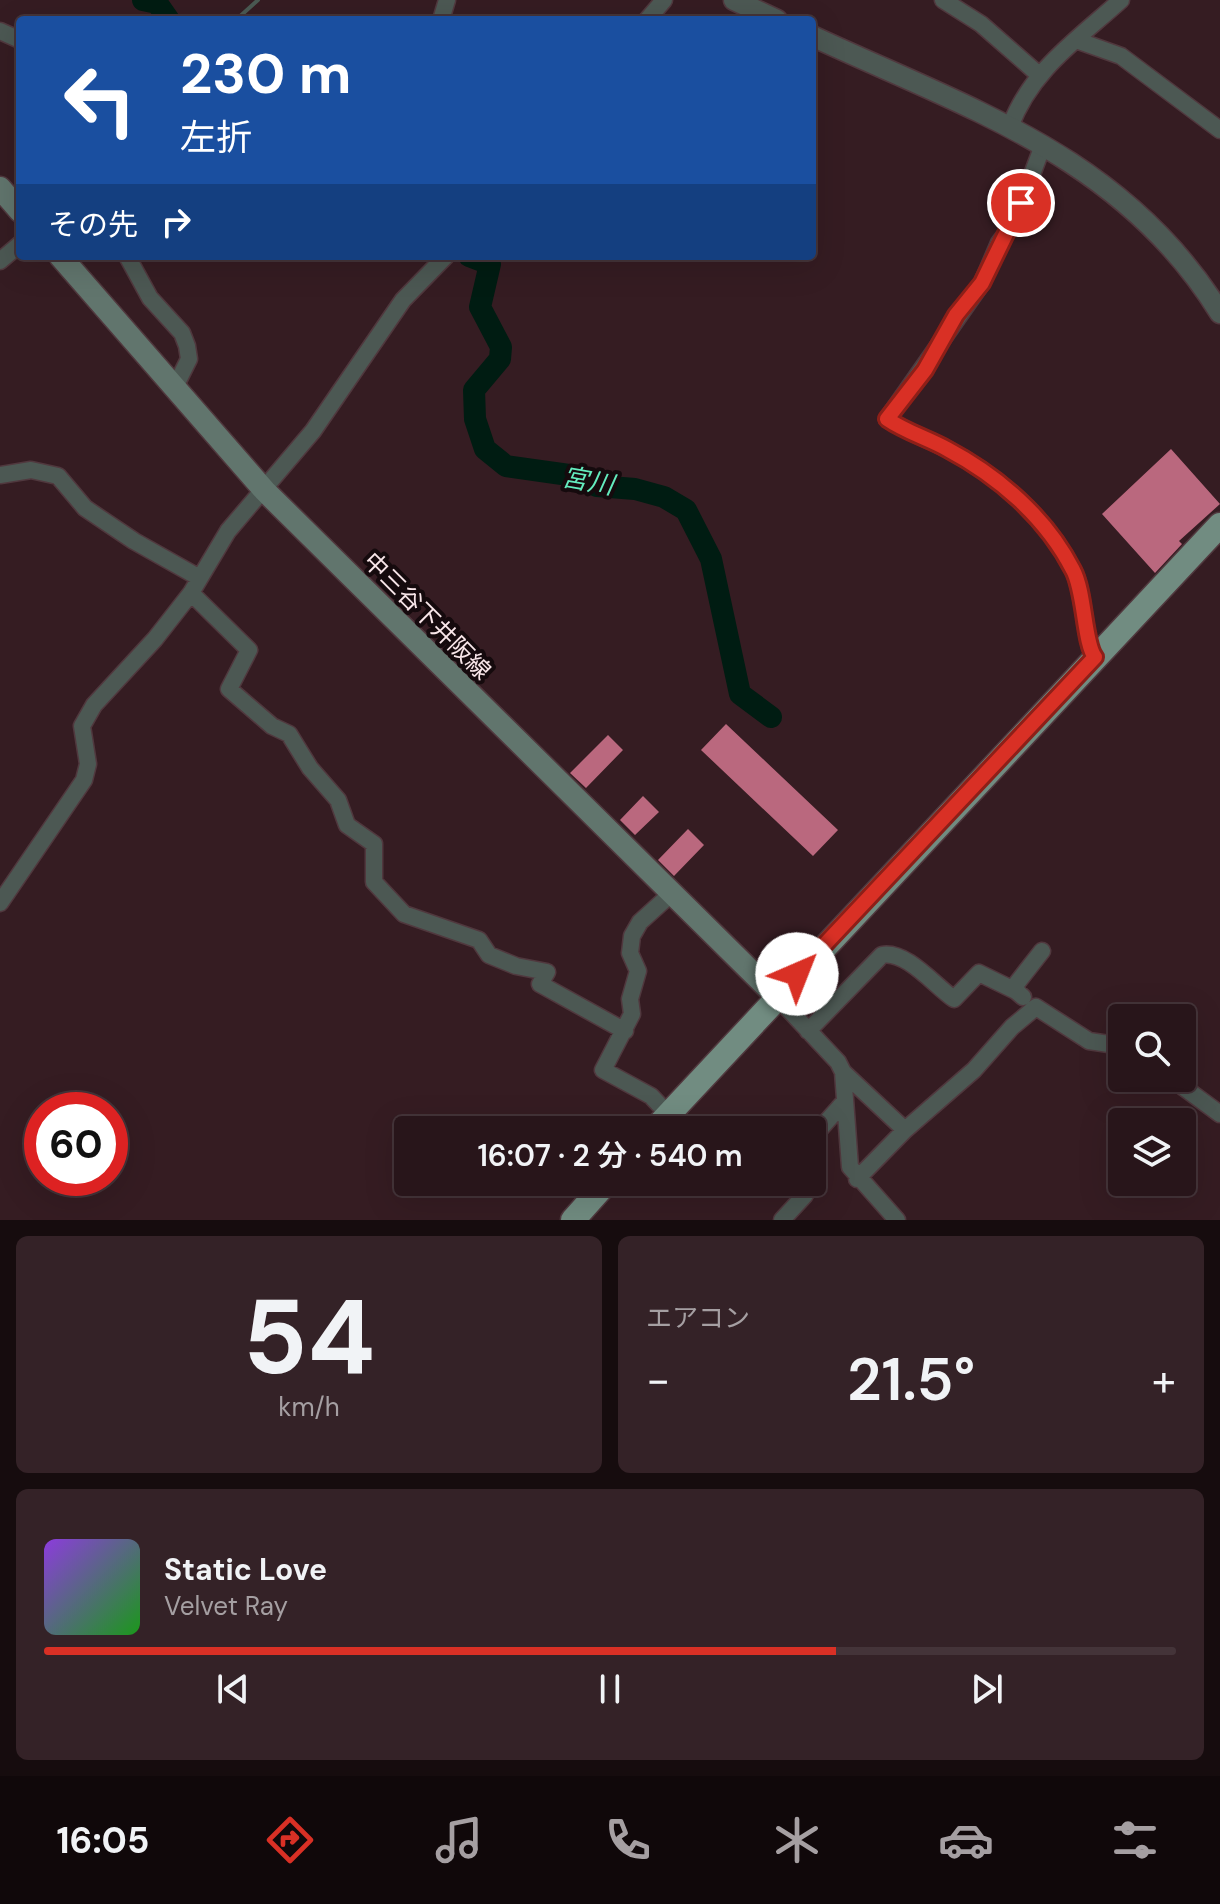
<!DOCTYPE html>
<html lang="ja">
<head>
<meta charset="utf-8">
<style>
  :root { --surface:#28151a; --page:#342227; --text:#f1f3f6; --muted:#a59fa2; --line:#443439; --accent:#d93025 }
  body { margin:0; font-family:"DM Sans","Noto Sans JP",sans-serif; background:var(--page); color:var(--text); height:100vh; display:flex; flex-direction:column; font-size:30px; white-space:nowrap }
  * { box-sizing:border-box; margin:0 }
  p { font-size:26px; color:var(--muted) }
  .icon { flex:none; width:44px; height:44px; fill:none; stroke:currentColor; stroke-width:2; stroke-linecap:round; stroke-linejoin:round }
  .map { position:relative; height:1220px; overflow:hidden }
  .side { display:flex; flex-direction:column; gap:16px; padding:16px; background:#160c0e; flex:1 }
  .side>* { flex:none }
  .guide { position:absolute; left:16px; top:16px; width:800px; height:244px; border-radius:8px; box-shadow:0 8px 32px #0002,0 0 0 2px var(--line); background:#1a4fa0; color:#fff; overflow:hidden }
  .fabs { position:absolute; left:1108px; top:1004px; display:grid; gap:16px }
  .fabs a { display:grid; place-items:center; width:88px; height:88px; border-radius:8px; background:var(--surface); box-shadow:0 8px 32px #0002,0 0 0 2px var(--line); font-size:40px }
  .speed { position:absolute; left:24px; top:1092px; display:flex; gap:16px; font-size:40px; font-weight:700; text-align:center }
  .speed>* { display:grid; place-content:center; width:104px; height:104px; border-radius:50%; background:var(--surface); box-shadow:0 8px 32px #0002,0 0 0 2px var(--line); line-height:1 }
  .speed .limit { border:12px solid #d22; background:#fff; color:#111 }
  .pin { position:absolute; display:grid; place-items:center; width:68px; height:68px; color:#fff; margin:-34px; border:4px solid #fff; border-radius:50%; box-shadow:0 2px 8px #0007 }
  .me { position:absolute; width:88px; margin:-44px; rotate:44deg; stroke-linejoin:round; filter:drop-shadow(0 0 6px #0008) }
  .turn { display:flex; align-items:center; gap:28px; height:168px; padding:0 32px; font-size:36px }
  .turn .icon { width:104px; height:104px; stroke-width:2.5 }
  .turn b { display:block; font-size:56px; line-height:68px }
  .then { display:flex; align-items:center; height:76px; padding:0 32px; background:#0003; gap:16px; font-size:30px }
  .big { font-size:60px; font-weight:600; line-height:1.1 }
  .side .card { flex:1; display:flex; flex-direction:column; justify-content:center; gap:12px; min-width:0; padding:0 28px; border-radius:12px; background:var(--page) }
  .side .dial { align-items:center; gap:0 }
  .dial b { font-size:104px; line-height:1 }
  .song { display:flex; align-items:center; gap:24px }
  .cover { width:96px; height:96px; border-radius:12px; background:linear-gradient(135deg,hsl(270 70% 55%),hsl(120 70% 35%)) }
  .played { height:8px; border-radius:4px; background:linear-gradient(90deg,var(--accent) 70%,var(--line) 70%) }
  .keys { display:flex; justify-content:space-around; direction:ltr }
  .heat { display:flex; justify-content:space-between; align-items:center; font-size:44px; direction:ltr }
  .side .tiles { flex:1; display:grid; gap:16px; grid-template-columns:1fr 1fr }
  .card:last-child { grid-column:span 2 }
  .trip { position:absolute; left:394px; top:1116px; width:432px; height:80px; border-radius:8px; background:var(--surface); box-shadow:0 8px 32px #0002,0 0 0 2px var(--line); font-weight:600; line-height:80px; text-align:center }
  .tab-bar { display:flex; height:128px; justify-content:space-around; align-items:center; background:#10080a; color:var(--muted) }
  .tab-bar .icon { width:56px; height:56px }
  .tab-bar .selected { color:var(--accent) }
  .tab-bar b { font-size:36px; color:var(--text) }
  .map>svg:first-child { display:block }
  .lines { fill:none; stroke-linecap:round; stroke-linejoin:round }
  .stream { stroke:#4a5952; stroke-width:4 }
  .river { stroke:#001c12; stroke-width:22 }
  .building { fill:#ba687e }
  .minor-casing { stroke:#50383e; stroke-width:19 }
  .tertiary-casing { stroke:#50383e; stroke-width:23 }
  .secondary-casing { stroke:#50383e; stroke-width:25 }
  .primary-casing { stroke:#50383e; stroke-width:27 }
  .minor { stroke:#4c5853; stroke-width:16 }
  .tertiary { stroke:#4c5853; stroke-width:20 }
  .secondary { stroke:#61756d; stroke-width:22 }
  .primary { stroke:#718c81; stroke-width:24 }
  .route-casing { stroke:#8d1f18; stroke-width:20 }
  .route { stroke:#d93025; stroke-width:14 }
  .labels { text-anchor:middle; stroke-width:8; stroke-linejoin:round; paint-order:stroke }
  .street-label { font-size:24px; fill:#f8e6e9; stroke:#150a0d }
  .water-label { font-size:26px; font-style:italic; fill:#64ecbe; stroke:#150a0d }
</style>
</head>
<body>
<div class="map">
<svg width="1220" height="1220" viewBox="0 0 1220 1220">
  <rect width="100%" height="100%" fill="#351c22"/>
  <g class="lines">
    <!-- stream -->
    <path class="stream" d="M 237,19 L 258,0"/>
    <!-- river -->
    <path class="river" d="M 143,0 L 157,3 L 169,20
      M 469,256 L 490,264 L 480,307 L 501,347 L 500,359 L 474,390 L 475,419 L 485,449 L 506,466 L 569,475 L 597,486 L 635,489 L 664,497 L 686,510 L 711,559 L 740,694 L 771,717"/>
  </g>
  <!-- building -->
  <path class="building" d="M 1171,449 L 1220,504 L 1179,541 L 1182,544 L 1155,573 L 1102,514 Z
    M 726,724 L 838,830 L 813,856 L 701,750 Z
    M 608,735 L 623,750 L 586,788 L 570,773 Z
    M 643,796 L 659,812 L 635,835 L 620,820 Z
    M 688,829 L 704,845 L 674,876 L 658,860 Z"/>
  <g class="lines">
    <defs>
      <path id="minor" d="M 943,0 L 981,24 L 1038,74
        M 441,20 L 447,0
        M 647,20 L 664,0
        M 0,31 L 20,40
        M 1076,40 L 1121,56 L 1220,130
        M 1010,127 C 1031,70 1078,39 1121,0
        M 1043,145 L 1014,223 L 999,243 L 982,283 L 887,419 C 906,432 927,438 947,449 C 998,476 1046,517 1073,570 C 1085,592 1084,644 1095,657
        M 127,256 L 150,298 L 182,333 L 187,346 L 189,359 L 174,389
        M 0,261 L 20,244
        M 0,475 L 31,470 L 58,476 L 85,508 L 134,541 L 198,577
        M 191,593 L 249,650 L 229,689 L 272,726 L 289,734 L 310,768 L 338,800 L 347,825 L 374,844 L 374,882 L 404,914 L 479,940 L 489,955 L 516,966 L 547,972 L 540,984 L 625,1031
        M 0,903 L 84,780 L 88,764 L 82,726 L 94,705 L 155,639 L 191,593 L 228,531 L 313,431 L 403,300 L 446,256
        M 776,996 L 838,1062 L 843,1072 L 850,1167 L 897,1220
        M 1023,997 L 1016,991 L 1017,983 L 1042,951
        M 808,1031 L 882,955 C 906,950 935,986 954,999 L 979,973 L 1016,991
        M 843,1072 L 905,1130 L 857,1179
        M 1171,1078 L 1220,1114
        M 668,1114 L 651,1096 L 603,1070 L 632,1014 L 630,999 L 638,971 L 630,953 L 632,936 L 640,922 L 672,893
        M 905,1130 L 974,1070 L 1012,1027 L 1036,1007 L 1089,1041 L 1122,1046
        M 812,1138 L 844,1102
        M 782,1220 L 805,1195 L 805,1182"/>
      <path id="tertiary" d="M 734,0 L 777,20
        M 812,36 C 969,109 1124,157 1220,313"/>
      <path id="secondary" d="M 0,188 L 20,211
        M 60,256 L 265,491 L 776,996"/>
      <path id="primary" d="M 654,1130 L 1220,525
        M 573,1220 L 607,1182"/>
    </defs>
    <!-- minor casing -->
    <use href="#minor" class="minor-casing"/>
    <!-- tertiary casing -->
    <use href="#tertiary" class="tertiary-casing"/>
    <!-- secondary casing -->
    <use href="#secondary" class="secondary-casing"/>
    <!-- primary casing -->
    <use href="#primary" class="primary-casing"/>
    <!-- minor -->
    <use href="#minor" class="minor"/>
    <!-- tertiary -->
    <use href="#tertiary" class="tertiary"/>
    <!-- secondary -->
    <use href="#secondary" class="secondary"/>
    <!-- primary -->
    <use href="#primary" class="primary"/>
  </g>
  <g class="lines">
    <defs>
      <path id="route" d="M 797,974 L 1095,657 C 1084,644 1085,592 1073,570 C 1046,517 998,476 947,449 C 927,438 906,432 887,419 L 925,370 L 956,315 L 982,283 L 1021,203"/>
    </defs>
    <!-- route casing -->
    <use href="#route" class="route-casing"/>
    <!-- route -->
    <use href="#route" class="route"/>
  </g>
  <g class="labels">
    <!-- street labels -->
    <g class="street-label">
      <text transform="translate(427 616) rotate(45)" y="8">中三谷下井阪線</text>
    </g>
    <!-- water labels -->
    <g class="water-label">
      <text transform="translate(588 481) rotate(10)" y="9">宮川</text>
    </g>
  </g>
</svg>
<div class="fabs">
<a><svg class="icon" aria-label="search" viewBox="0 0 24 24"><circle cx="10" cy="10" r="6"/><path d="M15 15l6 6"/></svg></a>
<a><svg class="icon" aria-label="layers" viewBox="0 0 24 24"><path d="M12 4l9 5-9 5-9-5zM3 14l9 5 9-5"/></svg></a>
</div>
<div class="speed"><div class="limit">60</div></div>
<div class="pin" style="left:1021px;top:203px;background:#d93025"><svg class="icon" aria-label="arrive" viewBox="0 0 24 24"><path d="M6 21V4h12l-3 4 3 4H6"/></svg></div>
<svg class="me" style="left:797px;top:974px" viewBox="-20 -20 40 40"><circle r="19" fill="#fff"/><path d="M0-13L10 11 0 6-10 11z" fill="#d93025"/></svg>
<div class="trip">16:07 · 2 分 · 540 m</div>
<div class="guide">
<div class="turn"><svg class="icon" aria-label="left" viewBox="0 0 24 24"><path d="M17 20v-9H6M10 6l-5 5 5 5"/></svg><div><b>230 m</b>左折</div></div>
<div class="then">その先<svg class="icon" aria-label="right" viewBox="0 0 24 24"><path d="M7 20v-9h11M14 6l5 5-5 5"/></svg></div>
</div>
</div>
<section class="side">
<div class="tiles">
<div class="card dial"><b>54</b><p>km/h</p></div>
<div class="card"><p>エアコン</p>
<div class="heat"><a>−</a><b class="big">21.5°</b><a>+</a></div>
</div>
<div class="card">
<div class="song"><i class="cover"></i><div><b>Static Love</b><p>Velvet Ray</p></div></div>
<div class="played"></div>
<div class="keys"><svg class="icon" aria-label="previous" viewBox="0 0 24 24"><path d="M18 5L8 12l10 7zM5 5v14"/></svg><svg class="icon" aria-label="pause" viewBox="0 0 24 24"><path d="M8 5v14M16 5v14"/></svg><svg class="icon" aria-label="next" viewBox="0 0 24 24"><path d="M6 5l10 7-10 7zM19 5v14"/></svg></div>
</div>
</div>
</section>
<nav class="tab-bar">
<b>16:05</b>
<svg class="icon selected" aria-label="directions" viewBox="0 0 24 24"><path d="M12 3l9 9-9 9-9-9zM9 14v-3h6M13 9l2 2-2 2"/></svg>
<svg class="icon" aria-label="music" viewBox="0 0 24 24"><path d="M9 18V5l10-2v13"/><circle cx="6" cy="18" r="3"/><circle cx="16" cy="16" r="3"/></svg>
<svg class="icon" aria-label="phone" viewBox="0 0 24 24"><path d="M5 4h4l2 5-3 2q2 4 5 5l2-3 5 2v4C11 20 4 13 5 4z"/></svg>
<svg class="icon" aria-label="climate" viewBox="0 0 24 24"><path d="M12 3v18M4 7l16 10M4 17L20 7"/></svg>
<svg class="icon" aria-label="car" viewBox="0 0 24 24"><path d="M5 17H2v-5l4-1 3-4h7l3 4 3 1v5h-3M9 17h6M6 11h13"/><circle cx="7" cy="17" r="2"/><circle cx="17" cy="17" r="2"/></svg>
<svg class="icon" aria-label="filters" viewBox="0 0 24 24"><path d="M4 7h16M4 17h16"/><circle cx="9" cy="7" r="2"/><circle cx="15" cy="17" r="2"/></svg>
</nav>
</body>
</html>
